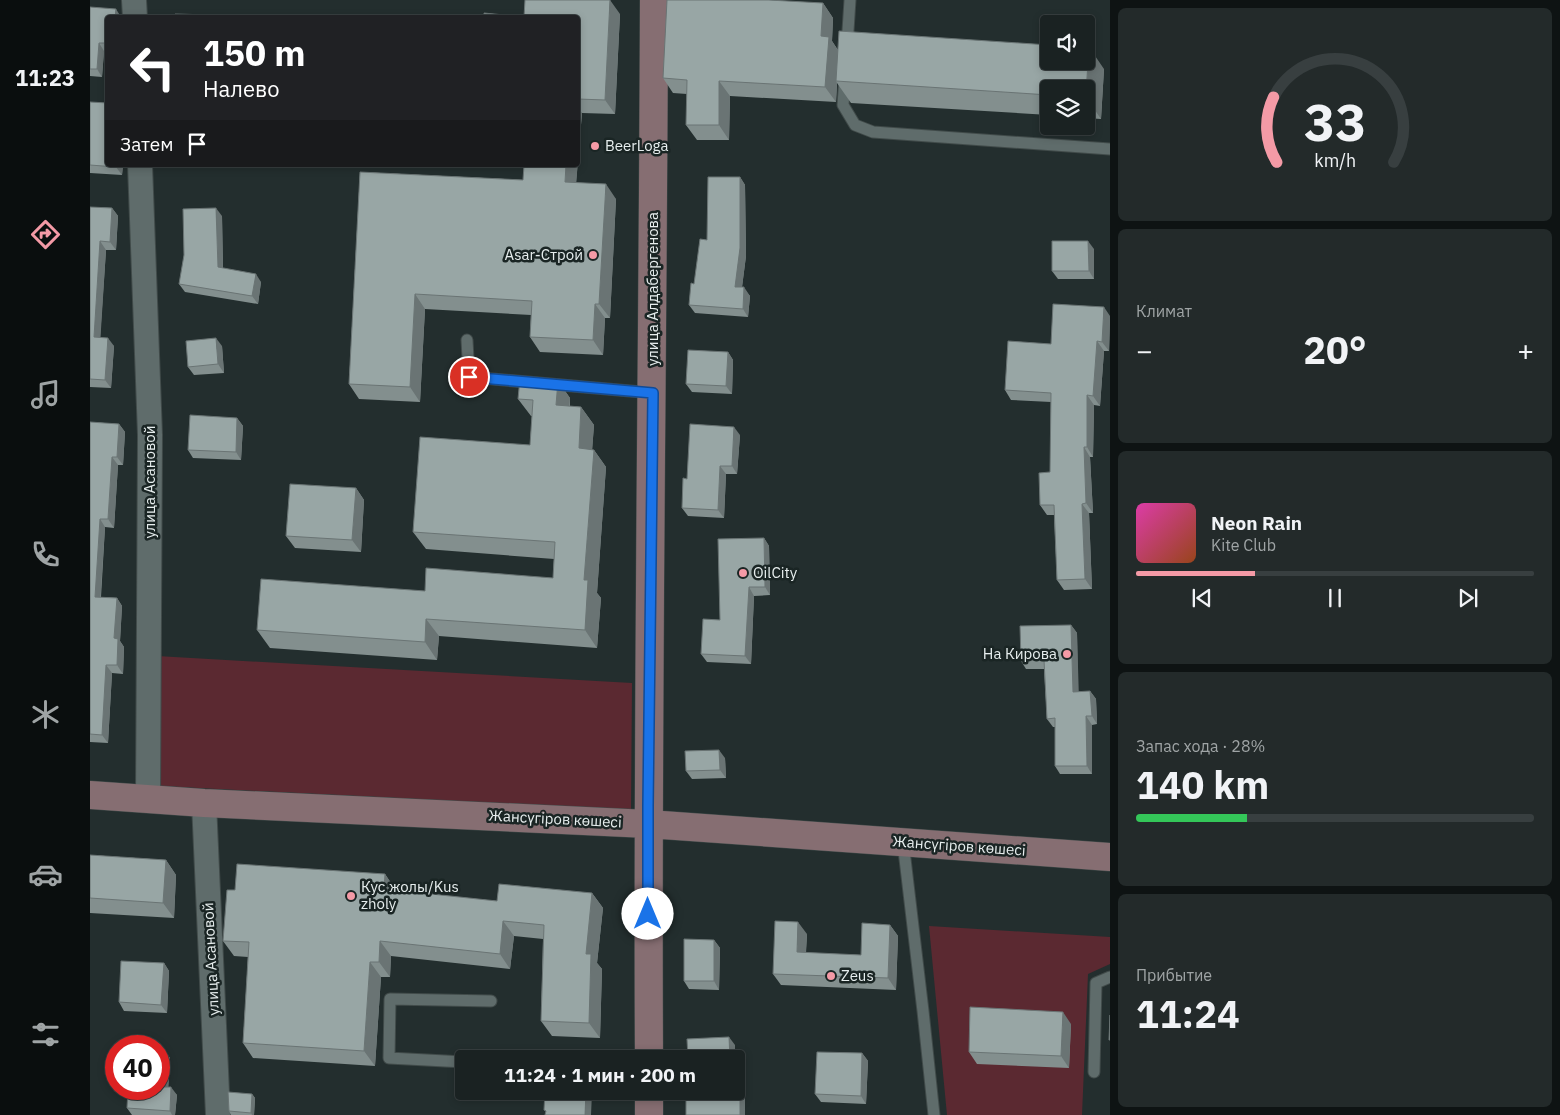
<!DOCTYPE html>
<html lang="ru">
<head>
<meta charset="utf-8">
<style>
  :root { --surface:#1a2222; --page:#232a2a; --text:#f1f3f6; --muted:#9fa4a5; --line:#383f40; --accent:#f49aa6 }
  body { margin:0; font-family:"IBM Plex Sans",sans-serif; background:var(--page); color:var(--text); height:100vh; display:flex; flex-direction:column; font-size:19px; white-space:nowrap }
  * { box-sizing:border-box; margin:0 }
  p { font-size:16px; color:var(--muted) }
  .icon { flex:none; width:28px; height:28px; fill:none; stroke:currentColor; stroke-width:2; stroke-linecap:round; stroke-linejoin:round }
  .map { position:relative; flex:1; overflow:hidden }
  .details { display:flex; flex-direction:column; gap:8px; padding:8px; background:#0e1313; width:450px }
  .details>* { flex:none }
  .banner { position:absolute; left:15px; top:15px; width:475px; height:152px; border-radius:5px; box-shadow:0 2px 8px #0003,0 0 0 1px var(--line); background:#202124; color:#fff; overflow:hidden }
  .fabs { position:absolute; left:950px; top:15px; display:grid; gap:10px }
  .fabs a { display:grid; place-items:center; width:55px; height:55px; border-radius:5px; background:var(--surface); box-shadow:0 2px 8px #0003,0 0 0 1px var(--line); font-size:25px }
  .speed { position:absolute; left:15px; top:1035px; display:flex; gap:10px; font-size:25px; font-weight:700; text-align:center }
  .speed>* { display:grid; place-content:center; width:65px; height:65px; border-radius:50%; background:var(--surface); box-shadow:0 2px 8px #0003,0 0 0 1px var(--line); line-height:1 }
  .speed .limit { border:8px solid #d22; background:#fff; color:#111 }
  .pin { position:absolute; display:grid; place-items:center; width:42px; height:42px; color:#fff; margin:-21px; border:2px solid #fff; border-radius:50%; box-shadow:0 1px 5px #0007 }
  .me { position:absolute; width:55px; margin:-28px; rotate:0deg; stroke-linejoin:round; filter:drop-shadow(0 0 4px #0008) }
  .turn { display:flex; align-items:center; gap:18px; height:105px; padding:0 15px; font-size:22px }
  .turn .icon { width:65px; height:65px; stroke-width:2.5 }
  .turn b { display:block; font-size:35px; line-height:42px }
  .then { display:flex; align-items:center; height:48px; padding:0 15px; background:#0003; gap:10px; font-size:19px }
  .big { font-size:38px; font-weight:700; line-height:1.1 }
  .details .tile { flex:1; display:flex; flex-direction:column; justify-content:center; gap:8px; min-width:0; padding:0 18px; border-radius:8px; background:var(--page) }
  .details .dial { align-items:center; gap:0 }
  .dial svg { height:130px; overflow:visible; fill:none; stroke:var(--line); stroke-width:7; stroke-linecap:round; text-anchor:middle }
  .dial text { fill:var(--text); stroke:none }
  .song { display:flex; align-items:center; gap:15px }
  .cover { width:60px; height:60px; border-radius:8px; background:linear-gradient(135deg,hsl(320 70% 55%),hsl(20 70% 35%)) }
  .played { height:5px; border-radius:2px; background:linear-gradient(90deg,var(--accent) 30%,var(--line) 30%) }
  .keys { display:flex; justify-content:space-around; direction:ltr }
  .heat { display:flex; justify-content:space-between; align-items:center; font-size:28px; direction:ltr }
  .charge { height:8px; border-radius:4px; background:linear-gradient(90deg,#34c759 28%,var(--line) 0) }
  .trip { position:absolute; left:365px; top:1050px; width:290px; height:50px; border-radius:5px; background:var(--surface); box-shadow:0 2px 8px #0003,0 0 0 1px var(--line); font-weight:700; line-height:50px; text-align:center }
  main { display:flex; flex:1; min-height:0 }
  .tab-bar { display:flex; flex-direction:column; width:90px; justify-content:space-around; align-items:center; background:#0a0e0e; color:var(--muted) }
  .tab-bar .icon { width:35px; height:35px }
  .tab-bar .on { color:var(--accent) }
  .tab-bar b { font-size:22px; color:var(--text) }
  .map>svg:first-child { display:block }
  .green { fill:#5b2931 }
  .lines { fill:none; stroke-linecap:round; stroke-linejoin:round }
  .lane-casing { stroke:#414b4a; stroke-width:13 }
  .street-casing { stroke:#414b4a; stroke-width:26 }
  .secondary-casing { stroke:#414b4a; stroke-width:29 }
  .lane { stroke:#5f6c6b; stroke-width:11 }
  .street { stroke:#5f6c6b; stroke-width:24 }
  .secondary { stroke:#866e72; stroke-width:28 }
  .wall { fill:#838f8e }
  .shaded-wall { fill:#6a7474 }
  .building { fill:#98a6a5; stroke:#6a7474 }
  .route-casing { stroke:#114b97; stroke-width:12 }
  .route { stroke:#1a73e8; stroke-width:9 }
  .poi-dot { fill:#f49aa6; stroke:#1a2524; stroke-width:2 }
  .labels { text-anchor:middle; stroke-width:5; stroke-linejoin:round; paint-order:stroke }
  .poi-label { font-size:15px; fill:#e7eeee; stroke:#1a2524; text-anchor:start }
  .street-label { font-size:15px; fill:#e7eeee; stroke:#1a2524 }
</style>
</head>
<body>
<main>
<nav class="tab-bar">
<b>11:23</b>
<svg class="icon on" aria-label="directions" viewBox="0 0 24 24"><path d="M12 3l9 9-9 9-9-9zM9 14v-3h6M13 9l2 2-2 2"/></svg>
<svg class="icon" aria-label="music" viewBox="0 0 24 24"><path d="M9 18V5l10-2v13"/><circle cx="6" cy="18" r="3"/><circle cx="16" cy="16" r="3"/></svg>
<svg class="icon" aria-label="phone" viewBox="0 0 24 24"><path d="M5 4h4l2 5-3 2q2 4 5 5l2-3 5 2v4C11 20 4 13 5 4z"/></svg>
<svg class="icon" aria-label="climate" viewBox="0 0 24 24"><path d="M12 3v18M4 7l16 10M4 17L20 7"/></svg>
<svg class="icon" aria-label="car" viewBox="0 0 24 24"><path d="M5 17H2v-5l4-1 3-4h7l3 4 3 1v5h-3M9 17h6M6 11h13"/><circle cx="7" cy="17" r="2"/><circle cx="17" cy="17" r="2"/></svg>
<svg class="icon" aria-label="filters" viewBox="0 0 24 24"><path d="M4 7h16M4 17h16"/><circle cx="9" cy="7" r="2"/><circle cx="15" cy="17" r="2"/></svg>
</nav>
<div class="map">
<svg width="1020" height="1115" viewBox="0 0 1020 1115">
  <rect width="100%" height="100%" fill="#232e2e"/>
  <!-- green -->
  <path class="green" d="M 67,656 L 542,683 L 541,810 L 70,786 Z
    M 839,926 L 1020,937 L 1020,964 L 998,974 L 992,1115 L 857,1115 Z"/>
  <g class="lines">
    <defs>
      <path id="lane" d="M 757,46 L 760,0
        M 755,77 L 753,105 L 765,125 L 783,132 L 1020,149
        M 377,340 L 379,377 L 563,393
        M 813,842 L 833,1011 L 844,1115
        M 374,1062 L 299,1058 L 300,999 L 401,1001
        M 1004,1072 L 1006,983 L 1020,977"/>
      <path id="street" d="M 44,0 L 45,18
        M 50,165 L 60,435 L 58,799
        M 114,803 L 128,1115"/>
      <path id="secondary" d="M 0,795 L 114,803 L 558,824 L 1020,857
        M 559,1059 C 557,706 563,353 564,0
        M 559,1091 L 559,1115"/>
    </defs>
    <!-- lane casing -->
    <use href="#lane" class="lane-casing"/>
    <!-- street casing -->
    <use href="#street" class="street-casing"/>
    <!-- secondary casing -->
    <use href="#secondary" class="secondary-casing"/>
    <!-- lane -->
    <use href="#lane" class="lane"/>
    <!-- street -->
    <use href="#street" class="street"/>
    <!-- secondary -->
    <use href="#secondary" class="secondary"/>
  </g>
  <!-- wall -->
  <path class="wall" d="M 733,3 L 743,18 L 742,41 L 748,50 L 1014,69 L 1011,119 L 996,118 L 996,89 L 959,89 L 959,115 L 761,103 L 747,83 L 746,102 L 640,96 L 639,140 L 607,140 L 596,125 L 597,94 L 583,93 L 573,78 Z
    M 0,7 L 31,17 L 18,18 L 18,51 L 14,51 L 12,77 L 0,76 Z
    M 530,14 L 525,114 L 492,113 L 486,183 L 526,199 L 520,318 L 515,318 L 513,355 L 450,352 L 440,337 L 441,315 L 335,309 L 330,402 L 269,399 L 259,384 L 270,172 L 433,180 L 488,165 L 488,18 L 434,17 Z
    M 0,102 L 33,165 L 32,175 L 0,173 Z
    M 650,177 L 655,185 L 656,256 L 652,287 L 660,296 L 658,317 L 605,313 L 599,305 L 604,284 L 617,240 Z
    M 0,207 L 22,208 L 28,216 L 26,250 L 16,250 L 10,338 L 24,346 L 21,388 L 0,387 Z
    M 132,216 L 133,268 L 171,282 L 168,304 L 95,292 L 89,284 Z
    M 1004,249 L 1004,279 L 968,279 L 962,271 Z
    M 1020,316 L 1019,351 L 1014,351 L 1010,406 L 1004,405 L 1003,457 L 1000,457 L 1003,513 L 999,513 L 1002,589 L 974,590 L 967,580 L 964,515 L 957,515 L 950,505 L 960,472 L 961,402 L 921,400 L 915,390 L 961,344 Z
    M 132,346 L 134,373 L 104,375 L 98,367 Z
    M 638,352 L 643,360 L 642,394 L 602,392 L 596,384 Z
    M 468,381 L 480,398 L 480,406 L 491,407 L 504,425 L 502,450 L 504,450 L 516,467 L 507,593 L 511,598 L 507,648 L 349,636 L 347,660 L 180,648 L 167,630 L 335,591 L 463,578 L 464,559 L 336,549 L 323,532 L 440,445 L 442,416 L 441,416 L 428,399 Z
    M 147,418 L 153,426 L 151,460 L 103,458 L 98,450 Z
    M 0,422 L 29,424 L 35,432 L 33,465 L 28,465 L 24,528 L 15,527 L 11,597 L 27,598 L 32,606 L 30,641 L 34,647 L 33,674 L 22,673 L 18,743 L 0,742 Z
    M 650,435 L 647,474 L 636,474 L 634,518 L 598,516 L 592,508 L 597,479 Z
    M 266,488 L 274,500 L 271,552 L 205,548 L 196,536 Z
    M 674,538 L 679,546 L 680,595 L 664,596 L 661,664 L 617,662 L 611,654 Z
    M 981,625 L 987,633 L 988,692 L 1000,691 L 1006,699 L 1007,724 L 1002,725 L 1002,774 L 970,774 L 965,766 L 965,727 L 963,727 L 957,719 L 954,669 L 936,669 L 931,661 Z
    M 635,758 L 636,778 L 602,779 L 596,771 Z
    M 0,855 L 76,860 L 86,875 L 84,918 L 0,913 Z
    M 295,874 L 305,889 L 305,891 L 407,901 L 502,893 L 513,908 L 507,963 L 512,969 L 510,1038 L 462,1036 L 451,1021 L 453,939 L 424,936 L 420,969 L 301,956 L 300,977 L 291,977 L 285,1066 L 163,1058 L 153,1043 L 158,957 L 144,956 L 133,941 L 145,890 Z
    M 800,925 L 808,936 L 806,990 L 691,985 L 683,974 L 717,934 L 716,953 L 771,955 Z
    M 624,940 L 630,948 L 629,990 L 599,989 L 594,981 Z
    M 74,963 L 79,971 L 77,1013 L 34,1011 L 29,1002 Z
    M 981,1024 L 979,1068 L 887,1064 L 879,1052 Z
    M 74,1050 L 80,1058 L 78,1087 L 87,1095 L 85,1115 L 42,1115 L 37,1108 Z
    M 772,1053 L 778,1061 L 776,1104 L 731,1102 L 725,1094 Z
    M 162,1094 L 165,1098 L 164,1115 L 141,1115 L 139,1111 Z"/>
  <!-- shaded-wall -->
  <path class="shaded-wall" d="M 520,0 L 530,14 L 525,114 L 515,100 Z
    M 733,3 L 743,18 L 742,41 L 749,52 L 746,81 L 747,83 L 746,102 L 735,87 L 731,36 Z
    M 26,9 L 31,17 L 31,18 L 25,18 Z
    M 9,43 L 14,51 L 12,77 L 7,69 Z
    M 999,47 L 1014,69 L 1011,119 L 996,97 Z
    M 629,81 L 640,96 L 639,140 L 629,125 Z
    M 488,107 L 492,113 L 485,197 L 475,182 L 476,165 L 488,165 Z
    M 26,165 L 33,165 L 32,175 L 26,167 Z
    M 650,177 L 655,185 L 656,256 L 651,295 L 645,287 Z
    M 516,184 L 526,199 L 520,318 L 509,304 Z
    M 22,208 L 28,216 L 26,250 L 20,242 Z
    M 126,208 L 132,216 L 133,276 L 128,267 Z
    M 10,241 L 16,250 L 10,345 L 4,337 Z
    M 998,241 L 1004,249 L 1004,279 L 999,271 Z
    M 166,274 L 171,282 L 168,304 L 162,296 Z
    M 654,287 L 660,296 L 658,317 L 653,309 Z
    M 325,294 L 335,309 L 330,402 L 320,387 Z
    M 505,304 L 515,318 L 513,355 L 503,340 Z
    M 1014,307 L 1020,316 L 1019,351 L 1012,342 Z
    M 18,338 L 24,346 L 21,388 L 15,380 Z
    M 126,338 L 132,346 L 134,373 L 128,364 Z
    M 1007,341 L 1014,351 L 1010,406 L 1003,396 Z
    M 638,352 L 643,360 L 642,394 L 636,386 Z
    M 468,381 L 480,398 L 478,423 L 466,405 Z
    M 997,395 L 1004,405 L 1003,457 L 997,447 Z
    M 491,407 L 504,425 L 501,466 L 489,448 Z
    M 147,418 L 153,426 L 151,460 L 146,452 Z
    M 29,424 L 35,432 L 33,465 L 27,457 Z
    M 644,427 L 650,435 L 647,474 L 642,466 Z
    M 994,447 L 1000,457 L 1003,513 L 996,503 Z
    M 504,450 L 516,467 L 507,593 L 511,598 L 507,648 L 495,630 L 494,580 Z
    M 22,457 L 28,465 L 24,528 L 18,519 Z
    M 630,466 L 636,474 L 634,518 L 628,510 Z
    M 266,488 L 274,500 L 271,552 L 262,540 Z
    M 992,504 L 999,513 L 1002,589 L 995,579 Z
    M 10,519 L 15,527 L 10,605 L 5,597 Z
    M 674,538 L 679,546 L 680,595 L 675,587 Z
    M 659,587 L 664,596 L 661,664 L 655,656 Z
    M 27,598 L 32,606 L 30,641 L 34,647 L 33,674 L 27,665 L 24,638 Z
    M 336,619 L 349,636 L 347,660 L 335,642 Z
    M 981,625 L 987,633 L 989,700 L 983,692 Z
    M 16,665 L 22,673 L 18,743 L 12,735 Z
    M 1000,691 L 1006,699 L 1007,724 L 1002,716 Z
    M 996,716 L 1002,725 L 1002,774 L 997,766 Z
    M 629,750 L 635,758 L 636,778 L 630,770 Z
    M 76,860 L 86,875 L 84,918 L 73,903 Z
    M 295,874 L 305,889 L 304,904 L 294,889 Z
    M 502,893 L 513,908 L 507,963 L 512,969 L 510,1038 L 499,1023 L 496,954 Z
    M 413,921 L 424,936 L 420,969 L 410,954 Z
    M 708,922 L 717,934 L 715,964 L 707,952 Z
    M 800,925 L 808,936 L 806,990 L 798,978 Z
    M 624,940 L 630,948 L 629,990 L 624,981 Z
    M 290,941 L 301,956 L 300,977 L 289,962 Z
    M 280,962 L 291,977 L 285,1066 L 274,1051 Z
    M 74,963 L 79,971 L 77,1013 L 71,1005 Z
    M 973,1012 L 981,1024 L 979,1068 L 971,1056 Z
    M 639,1037 L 645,1045 L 645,1059 L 640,1059 Z
    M 74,1050 L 80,1058 L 78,1095 L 72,1087 Z
    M 772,1053 L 778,1061 L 776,1104 L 771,1096 Z
    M 81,1087 L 87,1095 L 85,1115 L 82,1115 L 80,1111 Z
    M 650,1087 L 655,1095 L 655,1115 L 650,1115 Z
    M 496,1091 L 501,1091 L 502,1093 L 501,1115 L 495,1115 Z
    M 162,1094 L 165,1098 L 164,1115 L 162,1115 L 161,1113 Z"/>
  <!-- building -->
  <path class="building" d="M 435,0 L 520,0 L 515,100 L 488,99 L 488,18 L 394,18 L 394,13 L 434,17 Z
    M 577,0 L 679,0 L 733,3 L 731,36 L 739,37 L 735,87 L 629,81 L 629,125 L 596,125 L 597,80 L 573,78 Z
    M 0,7 L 26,9 L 25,18 L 18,18 L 18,43 L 9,43 L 7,69 L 0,69 Z
    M 85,14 L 121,15 L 121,17 L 130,18 L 85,18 Z
    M 749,31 L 959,45 L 959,61 L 996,61 L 996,47 L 999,47 L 996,93 L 996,89 L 959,89 L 959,95 L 746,81 Z
    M 0,102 L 18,103 L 18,165 L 26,165 L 26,167 L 0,165 Z
    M 434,165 L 476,165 L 475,182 L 516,184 L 509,304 L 505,304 L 503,340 L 440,337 L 442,301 L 325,294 L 320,387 L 259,384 L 270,172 L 433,180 Z
    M 618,177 L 650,177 L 650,248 L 645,287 L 654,287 L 653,309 L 599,305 L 601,283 L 604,284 L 610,239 L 617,240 Z
    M 0,207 L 22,208 L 20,242 L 10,241 L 4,337 L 18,338 L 15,380 L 0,379 Z
    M 126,208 L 128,267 L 166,274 L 162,296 L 89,284 L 94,255 L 93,209 Z
    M 962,241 L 998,241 L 999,271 L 962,271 Z
    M 963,304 L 1014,307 L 1012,342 L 1007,341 L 1003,396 L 997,395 L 997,447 L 994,447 L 996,503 L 992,504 L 995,579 L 967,580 L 964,505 L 950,505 L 949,473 L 960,472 L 961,393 L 915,390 L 918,341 L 961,344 Z
    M 126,338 L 128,364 L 98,367 L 96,341 Z
    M 598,350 L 638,352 L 636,386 L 596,384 Z
    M 430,378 L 468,381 L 466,405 L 491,407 L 489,448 L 504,450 L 494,580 L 498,580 L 495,630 L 336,619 L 335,642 L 167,630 L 171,579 L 335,591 L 336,568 L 463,578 L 465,542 L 323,532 L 330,437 L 440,445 L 443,400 L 428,399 Z
    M 100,415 L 147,418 L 146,452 L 98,450 Z
    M 0,422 L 29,424 L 27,457 L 22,457 L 18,519 L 10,519 L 5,597 L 27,598 L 24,638 L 28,639 L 27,665 L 16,665 L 12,735 L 0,734 Z
    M 600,424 L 644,427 L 642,466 L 630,466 L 628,510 L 592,508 L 593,478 L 597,479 Z
    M 200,484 L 266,488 L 262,540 L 196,536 Z
    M 674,538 L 675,587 L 659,587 L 655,656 L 611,654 L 613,619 L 630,620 L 628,539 Z
    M 981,625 L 983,692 L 1000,691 L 1002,716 L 996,716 L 997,766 L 965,766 L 965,718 L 957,719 L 954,660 L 931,661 L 930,626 Z
    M 629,750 L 630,770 L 596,771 L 595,751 Z
    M 0,855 L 76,860 L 73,903 L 0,898 Z
    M 147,864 L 295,874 L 294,889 L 407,901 L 409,884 L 502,893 L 496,954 L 501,954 L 499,1023 L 451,1021 L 454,925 L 413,921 L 410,954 L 290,941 L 289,962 L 280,962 L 274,1051 L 153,1043 L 159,942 L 133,941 L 137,890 L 145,890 Z
    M 685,921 L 708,922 L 707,952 L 771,955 L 772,923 L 800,925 L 798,978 L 683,974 Z
    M 594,939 L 624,940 L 624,981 L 594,981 Z
    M 31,961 L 74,963 L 71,1005 L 29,1002 Z
    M 880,1007 L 973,1012 L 971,1056 L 879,1052 Z
    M 1020,1015 L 1020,1040 L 1019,1040 Z
    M 639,1037 L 640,1059 L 598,1059 L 597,1039 Z
    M 69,1049 L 74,1050 L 72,1087 L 81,1087 L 80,1111 L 37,1108 L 38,1089 L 69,1089 Z
    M 727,1052 L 772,1053 L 771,1096 L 725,1094 Z
    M 646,1086 L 650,1087 L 650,1115 L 596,1115 L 596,1091 L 646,1091 Z
    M 455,1091 L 496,1091 L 495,1115 L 455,1115 L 456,1111 L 454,1110 Z
    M 138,1092 L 162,1094 L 161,1113 L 139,1111 Z"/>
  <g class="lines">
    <defs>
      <path id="route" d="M 379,377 L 563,393 L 558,806 L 558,914"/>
    </defs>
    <!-- route casing -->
    <use href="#route" class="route-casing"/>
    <!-- route -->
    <use href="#route" class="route"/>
  </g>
  <!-- markers -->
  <g class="poi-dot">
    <circle cx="505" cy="146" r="5"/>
    <circle cx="503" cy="255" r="5"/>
    <circle cx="653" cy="573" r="5"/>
    <circle cx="977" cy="654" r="5"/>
    <circle cx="261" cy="896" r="5"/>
    <circle cx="741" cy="976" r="5"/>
  </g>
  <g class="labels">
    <!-- poi labels -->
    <g class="poi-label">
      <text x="515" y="151">BeerLoga</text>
      <text x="493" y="260" text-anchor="end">Asar-Строй</text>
      <text x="663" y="578">OilCity</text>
      <text x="967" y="659" text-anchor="end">На Кирова</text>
      <text x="271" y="892">Кус жолы/Kus<tspan x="271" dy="17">zholy</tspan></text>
      <text x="751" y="981">Zeus</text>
    </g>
    <!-- street labels -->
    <g class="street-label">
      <text transform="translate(563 289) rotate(-90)" y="5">улица Алдабергенова</text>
      <text transform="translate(60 482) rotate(-90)" y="5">улица Асановой</text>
      <text transform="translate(465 819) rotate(3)" y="5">Жансүгіров көшесі</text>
      <text transform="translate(869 846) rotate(4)" y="5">Жансүгіров көшесі</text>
      <text transform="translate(121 959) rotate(-93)" y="5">улица Асановой</text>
    </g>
  </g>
</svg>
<div class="fabs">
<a><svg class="icon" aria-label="sound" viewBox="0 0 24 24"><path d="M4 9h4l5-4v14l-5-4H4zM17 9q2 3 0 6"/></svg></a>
<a><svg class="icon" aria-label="layers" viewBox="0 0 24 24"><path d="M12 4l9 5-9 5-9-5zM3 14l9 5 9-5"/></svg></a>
</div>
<div class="speed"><div class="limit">40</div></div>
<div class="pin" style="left:379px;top:377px;background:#d93025"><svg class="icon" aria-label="arrive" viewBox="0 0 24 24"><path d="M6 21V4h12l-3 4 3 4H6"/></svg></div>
<svg class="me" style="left:558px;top:914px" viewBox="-20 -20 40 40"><circle r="19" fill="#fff"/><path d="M0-13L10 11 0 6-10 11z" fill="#1a73e8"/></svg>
<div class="trip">11:24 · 1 мин · 200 m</div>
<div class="banner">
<div class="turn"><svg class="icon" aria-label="left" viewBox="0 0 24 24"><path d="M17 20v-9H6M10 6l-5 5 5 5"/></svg><div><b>150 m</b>Налево</div></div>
<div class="then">Затем<svg class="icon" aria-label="arrive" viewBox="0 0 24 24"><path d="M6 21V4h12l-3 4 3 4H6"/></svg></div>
</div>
</div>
<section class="details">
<div class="tile dial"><svg viewBox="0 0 100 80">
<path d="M14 69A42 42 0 1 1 86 69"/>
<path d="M14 69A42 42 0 0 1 12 29" stroke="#f49aa6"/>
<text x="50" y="56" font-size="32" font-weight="700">33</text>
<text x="50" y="72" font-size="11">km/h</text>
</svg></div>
<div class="tile"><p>Климат</p>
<div class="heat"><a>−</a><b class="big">20°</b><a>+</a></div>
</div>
<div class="tile">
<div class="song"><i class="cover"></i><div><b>Neon Rain</b><p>Kite Club</p></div></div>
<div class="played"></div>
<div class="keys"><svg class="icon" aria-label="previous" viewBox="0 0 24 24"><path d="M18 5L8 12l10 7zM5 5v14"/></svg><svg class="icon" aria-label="pause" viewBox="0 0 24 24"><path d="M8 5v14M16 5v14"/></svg><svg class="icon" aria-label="next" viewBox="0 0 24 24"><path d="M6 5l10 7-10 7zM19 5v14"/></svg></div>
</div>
<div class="tile"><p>Запас хода · 28%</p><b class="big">140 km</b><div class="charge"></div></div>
<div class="tile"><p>Прибытие</p><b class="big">11:24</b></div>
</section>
</main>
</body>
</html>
